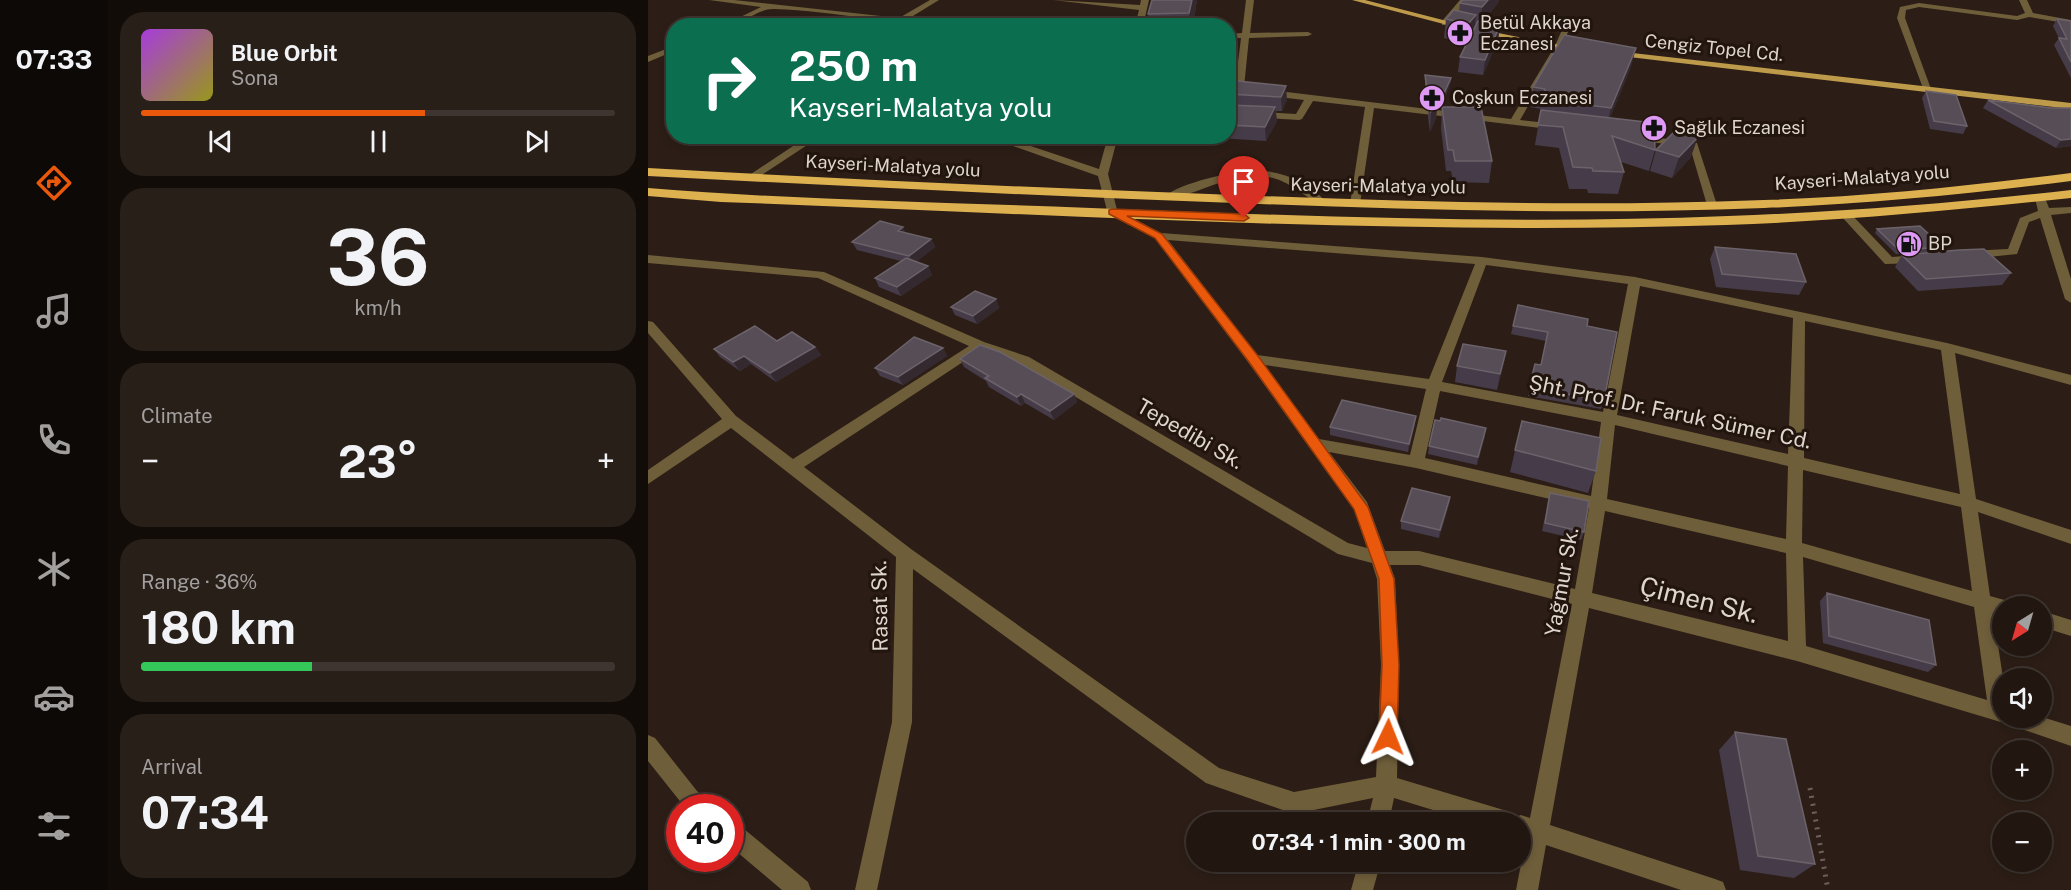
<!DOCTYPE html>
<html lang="en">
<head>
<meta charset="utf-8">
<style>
  :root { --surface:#211610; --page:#291f19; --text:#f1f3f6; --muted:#a29f9f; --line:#3e3530; --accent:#ea580c }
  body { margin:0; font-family:"Public Sans",sans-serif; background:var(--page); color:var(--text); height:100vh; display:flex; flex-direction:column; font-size:22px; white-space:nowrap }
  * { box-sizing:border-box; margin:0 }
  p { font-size:20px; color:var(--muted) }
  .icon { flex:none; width:33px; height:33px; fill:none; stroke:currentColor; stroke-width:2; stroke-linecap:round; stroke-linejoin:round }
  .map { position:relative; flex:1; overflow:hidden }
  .side { display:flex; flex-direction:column; gap:12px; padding:12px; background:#120c09; width:540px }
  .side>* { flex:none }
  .hud { position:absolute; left:18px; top:18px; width:570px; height:126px; border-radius:24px; box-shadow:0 3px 9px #0003,0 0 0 2px var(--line); background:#0b6e4f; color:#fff; overflow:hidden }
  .needle { width:39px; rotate:217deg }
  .controls { position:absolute; left:1344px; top:596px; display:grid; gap:12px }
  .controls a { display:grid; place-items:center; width:60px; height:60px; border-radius:50%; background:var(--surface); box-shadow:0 3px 9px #0003,0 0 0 2px var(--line); font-size:30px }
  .speed { position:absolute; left:18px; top:794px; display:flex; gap:12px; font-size:30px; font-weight:700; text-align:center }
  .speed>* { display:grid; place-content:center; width:78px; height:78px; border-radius:50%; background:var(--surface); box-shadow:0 3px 9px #0003,0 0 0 2px var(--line); line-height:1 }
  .speed .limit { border:9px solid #d22; background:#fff; color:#111 }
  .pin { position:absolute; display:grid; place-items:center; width:51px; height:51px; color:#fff; margin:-62px -26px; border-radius:50% 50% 50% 0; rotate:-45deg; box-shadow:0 0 6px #0007 }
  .pin .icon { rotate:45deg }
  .me { position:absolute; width:66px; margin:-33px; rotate:2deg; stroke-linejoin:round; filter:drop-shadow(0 0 4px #0008) }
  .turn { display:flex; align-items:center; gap:21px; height:126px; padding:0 24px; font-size:27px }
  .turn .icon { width:78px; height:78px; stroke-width:2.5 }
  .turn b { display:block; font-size:42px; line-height:51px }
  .big { font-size:45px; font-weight:700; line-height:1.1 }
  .side .tile { flex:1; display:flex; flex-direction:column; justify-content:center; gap:9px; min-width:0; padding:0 21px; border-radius:24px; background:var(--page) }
  .side .dial { align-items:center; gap:0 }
  .dial b { font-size:78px; line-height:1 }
  .song { display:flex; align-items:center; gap:18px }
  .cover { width:72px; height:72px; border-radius:9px; background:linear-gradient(135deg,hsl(280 70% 55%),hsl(60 70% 35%)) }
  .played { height:6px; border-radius:3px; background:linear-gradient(90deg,var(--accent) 60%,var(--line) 60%) }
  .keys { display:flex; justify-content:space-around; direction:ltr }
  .heat { display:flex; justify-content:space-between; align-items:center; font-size:33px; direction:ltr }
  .charge { height:9px; border-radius:4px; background:linear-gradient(90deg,#34c759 36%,var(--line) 0) }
  .trip { position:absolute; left:538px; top:812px; width:345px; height:60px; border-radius:30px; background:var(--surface); box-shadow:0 3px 9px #0003,0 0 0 2px var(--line); font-weight:700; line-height:60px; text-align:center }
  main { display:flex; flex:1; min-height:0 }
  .tab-bar { display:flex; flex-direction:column; width:108px; justify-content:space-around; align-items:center; background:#0d0906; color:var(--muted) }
  .tab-bar .icon { width:42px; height:42px }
  .tab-bar .current { color:var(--accent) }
  .tab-bar b { font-size:27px; color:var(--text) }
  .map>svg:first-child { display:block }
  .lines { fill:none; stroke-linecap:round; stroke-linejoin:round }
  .path { stroke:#6d6059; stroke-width:5; stroke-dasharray:2 6; stroke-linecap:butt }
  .minor { fill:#6f5e3a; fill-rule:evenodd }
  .major { fill:#be9a4b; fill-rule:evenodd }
  .highway { fill:#deb150; fill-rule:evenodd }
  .wall { fill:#463c49 }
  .shaded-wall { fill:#34292f }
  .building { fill:#564d57; stroke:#6c626a; stroke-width:1.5 }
  .route { fill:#ea580c; stroke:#983908; stroke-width:1.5 }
  .labels { text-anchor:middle; stroke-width:6; stroke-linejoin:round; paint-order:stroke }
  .far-poi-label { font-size:18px; fill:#dfd5cf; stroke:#22150d; text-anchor:start }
  .far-street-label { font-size:18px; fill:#dfd5cf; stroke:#22150d }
  .street-label { font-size:21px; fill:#dfd5cf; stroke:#22150d }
  .near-street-label { font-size:26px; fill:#dfd5cf; stroke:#22150d }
</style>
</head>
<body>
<main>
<nav class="tab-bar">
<b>07:33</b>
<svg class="icon current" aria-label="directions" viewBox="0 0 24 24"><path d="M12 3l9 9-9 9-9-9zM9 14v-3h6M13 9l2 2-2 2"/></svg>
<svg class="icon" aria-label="music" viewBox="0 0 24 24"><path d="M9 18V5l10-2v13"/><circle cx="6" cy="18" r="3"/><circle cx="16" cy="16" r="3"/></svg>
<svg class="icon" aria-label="phone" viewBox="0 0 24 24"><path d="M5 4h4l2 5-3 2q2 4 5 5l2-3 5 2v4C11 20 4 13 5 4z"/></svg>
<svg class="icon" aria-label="climate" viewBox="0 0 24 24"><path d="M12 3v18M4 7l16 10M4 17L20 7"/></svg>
<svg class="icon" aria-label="car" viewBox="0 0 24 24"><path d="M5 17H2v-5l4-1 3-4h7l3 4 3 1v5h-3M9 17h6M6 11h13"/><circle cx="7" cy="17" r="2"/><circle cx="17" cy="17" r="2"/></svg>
<svg class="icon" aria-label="filters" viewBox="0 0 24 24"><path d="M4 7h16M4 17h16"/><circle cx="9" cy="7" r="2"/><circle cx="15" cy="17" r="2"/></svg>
</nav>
<section class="side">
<div class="tile">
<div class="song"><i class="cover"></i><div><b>Blue Orbit</b><p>Sona</p></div></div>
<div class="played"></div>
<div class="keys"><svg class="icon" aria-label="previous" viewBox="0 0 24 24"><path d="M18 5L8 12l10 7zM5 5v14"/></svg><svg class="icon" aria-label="pause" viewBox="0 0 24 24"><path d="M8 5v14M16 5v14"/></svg><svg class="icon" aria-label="next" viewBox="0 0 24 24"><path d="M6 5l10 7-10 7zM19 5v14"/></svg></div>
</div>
<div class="tile dial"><b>36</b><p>km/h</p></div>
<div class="tile"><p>Climate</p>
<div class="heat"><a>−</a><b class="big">23°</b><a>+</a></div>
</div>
<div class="tile"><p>Range · 36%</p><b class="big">180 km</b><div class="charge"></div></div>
<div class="tile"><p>Arrival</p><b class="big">07:34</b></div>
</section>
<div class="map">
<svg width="1423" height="890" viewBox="0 0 1423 890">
  <rect width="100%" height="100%" fill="#2c1e16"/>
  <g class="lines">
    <!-- path -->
    <path class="path" d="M 1162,788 L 1180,890"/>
    <!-- minor -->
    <path class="minor" d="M 61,0 L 86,0 L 251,18 L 282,0 L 291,0 L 260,19 L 311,26 C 249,26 188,11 126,9 C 110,8 94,26 74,26 L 113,7 Z
      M 405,0 L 492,5 L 493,0 L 501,0 L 495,26 L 487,26 L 491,10 Z
      M 598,0 L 606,0 L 602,33 L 660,32 L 664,34 L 660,36 L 601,38 L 596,87 L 863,119 L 907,46 L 916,25 L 923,23 L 915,46 L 872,120 L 909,124 L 914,127 L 909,130 L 726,108 L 712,204 L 711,206 L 703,206 L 702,204 L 717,107 L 665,101 L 654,119 L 651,120 L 580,116 L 580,110 L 648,114 L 656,100 L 580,91 L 580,85 L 587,86 L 593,38 L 580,38 L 580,34 L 594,33 Z
      M 812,0 L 820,0 L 800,25 L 794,25 L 794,21 Z
      M 1371,0 L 1379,0 L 1385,13 L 1423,20 L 1423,24 L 1381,17 L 1369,20 L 1271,7 L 1258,10 L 1257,18 L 1283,89 L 1276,91 L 1249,18 L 1252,7 L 1271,3 L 1369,16 L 1377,13 Z
      M 26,46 L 26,51 L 0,62 L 0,56 Z
      M 989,135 L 1049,143 L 1069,205 L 1068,207 L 1060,207 L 1059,205 L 1042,147 L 986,140 L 984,138 Z
      M 160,136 L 173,136 L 106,180 L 97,178 Z
      M 337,136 L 353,136 L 451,169 L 460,136 L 470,136 L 460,174 L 469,210 L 513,233 L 834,257 L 987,277 L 1299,343 L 1423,375 L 1423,385 L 1307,353 L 1328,499 L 1423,530 L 1423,544 L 1330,512 L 1342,596 L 1360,601 L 1362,606 L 1354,606 L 1354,615 L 1345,612 L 1355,678 L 1354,717 L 1394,717 L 1423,726 L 1423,746 L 1356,723 L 1149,661 L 941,608 L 902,825 L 1067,879 L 1075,882 L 1078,890 L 1033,890 L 898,845 L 890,890 L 868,890 L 878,838 L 873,837 L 873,822 L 824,822 L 746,798 L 741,822 L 719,822 L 725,798 L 646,814 L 558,783 L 265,569 L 264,722 L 229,890 L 207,890 L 244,722 L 248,557 L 83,428 L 0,484 L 0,470 L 74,419 L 0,333 L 0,321 L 5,322 L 88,416 L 145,459 L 321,346 L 170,278 L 0,263 L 0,255 L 176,272 L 336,342 L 381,357 L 700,543 L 719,548 L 706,509 L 600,362 L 507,238 L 460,214 L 450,176 ZM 520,240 L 827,264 L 781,379 L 609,355 ZM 838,265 L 980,284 L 955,412 L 794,382 ZM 992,286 L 1145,318 L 1140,454 L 969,415 ZM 1157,321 L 1293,350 L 1312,494 L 1156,458 ZM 333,350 L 371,363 L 690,554 L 724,563 L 729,579 L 733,665 L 728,777 L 646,792 L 571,768 L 263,549 L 156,467 ZM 617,365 L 778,389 L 762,455 L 671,439 ZM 792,391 L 953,422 L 943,496 L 777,458 ZM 967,425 L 1140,466 L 1138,539 L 959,499 ZM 681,452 L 768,468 L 941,508 L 927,589 L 771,551 L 737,551 L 719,502 ZM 1155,470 L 1313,507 L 1324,591 L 1154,543 ZM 957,511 L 1138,553 L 1140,641 L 944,593 ZM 1155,557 L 1326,607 L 1339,700 L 1158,646 ZM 742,565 L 771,565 L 924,604 L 882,818 L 873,815 L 868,817 L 859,811 L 749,778 L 751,665 L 747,579 Z
      M 610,170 C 638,173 660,181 679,203 L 678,205 C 668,207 644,182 625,178 C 588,170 556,191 521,200 L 516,197 C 533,182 587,171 610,170 Z
      M 1392,195 L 1397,198 L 1401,208 L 1423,207 L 1423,213 L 1403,215 L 1423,279 L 1423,303 L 1417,299 L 1392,218 L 1381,222 L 1369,254 L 1321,259 L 1315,255 L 1321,251 L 1360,249 L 1372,218 L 1390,211 L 1387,198 Z
      M 1198,212 L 1202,213 L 1244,257 L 1270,255 L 1276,259 L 1270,263 L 1237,264 L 1194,217 L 1192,215 Z
      M 1394,611 L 1423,620 L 1423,636 L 1394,627 Z
      M 0,735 L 7,738 L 49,791 L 59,800 L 63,807 L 35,805 L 0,761 Z
      M 82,821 L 90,824 L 160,882 L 163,890 L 134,890 L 82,846 Z
      M 711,861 L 733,861 L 725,890 L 703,890 Z"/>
    <!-- major -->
    <path class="major" d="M 704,0 L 717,0 L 830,29 L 932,49 L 928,51 L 830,33 Z
      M 967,51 L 1423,103 L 1423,109 L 964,55 L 964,51 Z"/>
    <!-- highway -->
    <path class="highway" d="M 0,168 C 195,179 391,188 587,195 C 763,202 940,207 1116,200 C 1219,197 1321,186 1423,173 L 1423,181 C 1321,194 1219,204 1116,208 C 940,215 763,210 587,203 C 391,196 195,186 0,176 Z
      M 0,188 C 147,200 296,202 443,208 C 655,216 868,225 1080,216 C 1195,212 1309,203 1423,190 L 1423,198 C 1308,210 1193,221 1078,225 C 743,236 407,214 73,202 L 0,196 Z"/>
  </g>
  <!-- wall -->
  <path class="wall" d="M 504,0 L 549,0 L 545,26 L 502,26 L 500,14 Z
    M 815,0 L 851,0 L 850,3 L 835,22 L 852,25 L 850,40 L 835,75 L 810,72 L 812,57 L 820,41 L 818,43 L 796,38 L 798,19 L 811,11 L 812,3 Z
    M 1409,19 L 1423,21 L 1423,78 L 1406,45 L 1411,38 L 1405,26 Z
    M 983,67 L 962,118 L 1007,150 L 1001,171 L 973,162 L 976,172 L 970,194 L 940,193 L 939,189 L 921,189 L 911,148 L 887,145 L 893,109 L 882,107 L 885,87 Z
    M 777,75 L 803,78 L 802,85 L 793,108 L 789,107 L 788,118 L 782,132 L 780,117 L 781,106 L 779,106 L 777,82 Z
    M 580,80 L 639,100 L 634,111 L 628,111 L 629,121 L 618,141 L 540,136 L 580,136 Z
    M 1278,91 L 1319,126 L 1315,134 L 1282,129 L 1274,98 Z
    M 1340,100 L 1403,108 L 1423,146 L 1408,148 L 1335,108 Z
    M 794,107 L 844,161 L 841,183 L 805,182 L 803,171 L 798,171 L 793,128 Z
    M 1008,150 L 1043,157 L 1024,178 L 1002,171 Z
    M 1229,229 L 1295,247 L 1292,251 L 1363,273 L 1354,285 L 1270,291 L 1247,267 L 1254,255 L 1288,252 L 1248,254 L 1227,233 Z
    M 258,233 L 283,239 L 287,247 L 268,262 L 280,266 L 284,275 L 253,296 L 231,287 L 227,278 L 253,261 L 209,250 L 204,242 Z
    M 1067,247 L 1158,282 L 1151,295 L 1068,287 L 1062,259 Z
    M 348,299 L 351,308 L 329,324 L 307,315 L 303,307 Z
    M 865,326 L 939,326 L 956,401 L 953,409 L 880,396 L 887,364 L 893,365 L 898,341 L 863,334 Z
    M 129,341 L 167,347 L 173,355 L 128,382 L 103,364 L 92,371 L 72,357 L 66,349 Z
    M 295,348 L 299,356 L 255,385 L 232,376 L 227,368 Z
    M 858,351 L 855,367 L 849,390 L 807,382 L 809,366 Z
    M 312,359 L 426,394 L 429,402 L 406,420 L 377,403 L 373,406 L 341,387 L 338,381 L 316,367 Z
    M 874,421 L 948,471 L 940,493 L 862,472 Z
    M 767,424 L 760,452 L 682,435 L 682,427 Z
    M 837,436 L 829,465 L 780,454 L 781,446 Z
    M 902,493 L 936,532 L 933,540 L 894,531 Z
    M 802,497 L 801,505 L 791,538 L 753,529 L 753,521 Z
    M 1179,593 L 1288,665 L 1280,672 L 1175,643 L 1172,601 Z
    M 1087,732 L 1167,864 L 1146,878 L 1092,870 L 1071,750 Z"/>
  <!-- shaded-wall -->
  <path class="shaded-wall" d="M 544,0 L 549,0 L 545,26 L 543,26 L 541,13 Z
    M 840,0 L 851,0 L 850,3 L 832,26 L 834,7 Z
    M 828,15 L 826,33 L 818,43 L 820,24 Z
    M 852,25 L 850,40 L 835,75 L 837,60 Z
    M 988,48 L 983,67 L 958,128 L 963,108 Z
    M 803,78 L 802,85 L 793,108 L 793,100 Z
    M 638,86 L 639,100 L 634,111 L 633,97 Z
    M 790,98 L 788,118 L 782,132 L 783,111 Z
    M 627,107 L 629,121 L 618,141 L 617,127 Z
    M 1050,137 L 1043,157 L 1024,178 L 1031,157 Z
    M 1423,139 L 1423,146 L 1408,148 L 1413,140 Z
    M 255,227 L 259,235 L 250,231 Z
    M 283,239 L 287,247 L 266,264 L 261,256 Z
    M 280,266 L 284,275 L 253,296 L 249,287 Z
    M 348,299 L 351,308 L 329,324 L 325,316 Z
    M 167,347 L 173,355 L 128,382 L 122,373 Z
    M 295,348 L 299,356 L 255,385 L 250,377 Z
    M 858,351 L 855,367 L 849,390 L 852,374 Z
    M 96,356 L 103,364 L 92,371 L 85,362 Z
    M 373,394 L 377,403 L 373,406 L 369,397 Z
    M 426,394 L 429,402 L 406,420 L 402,411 Z
    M 768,416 L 767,424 L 760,452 L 761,444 Z
    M 838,428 L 837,436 L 829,465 L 830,457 Z
    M 802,497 L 801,505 L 791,538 L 792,530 Z"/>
  <!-- building -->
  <path class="building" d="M 504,0 L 544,0 L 541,13 L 500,14 Z
    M 815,0 L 840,0 L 834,7 L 812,3 Z
    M 806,10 L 828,15 L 820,24 L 798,19 Z
    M 1409,19 L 1423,21 L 1423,62 L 1411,38 L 1419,39 Z
    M 473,20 L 472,26 L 445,26 L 446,21 Z
    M 830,21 L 852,25 L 837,60 L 812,57 Z
    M 916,35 L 988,48 L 963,108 L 895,99 L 897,89 L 885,87 Z
    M 777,75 L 803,78 L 793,100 L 789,99 L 790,98 L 782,97 L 782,99 L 780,98 Z
    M 580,80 L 638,86 L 633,97 L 580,94 Z
    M 1278,91 L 1308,95 L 1319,126 L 1286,121 Z
    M 782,97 L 790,98 L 783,111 Z
    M 1340,100 L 1403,108 L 1423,108 L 1423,139 L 1413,140 Z
    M 580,105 L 627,107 L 617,127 L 580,125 Z
    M 794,107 L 833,107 L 844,161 L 807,161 L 805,150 L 800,150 Z
    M 893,110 L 1006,123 L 1007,150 L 964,136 L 976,172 L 945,171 L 944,168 L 925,167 L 915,127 L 890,125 Z
    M 1032,126 L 1047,129 L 1050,137 L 1031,157 L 1008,150 Z
    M 232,221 L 255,227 L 250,231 L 283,239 L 261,256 L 204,242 Z
    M 1272,226 L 1295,247 L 1251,250 L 1229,229 Z
    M 1067,247 L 1148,254 L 1158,282 L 1074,274 Z
    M 1336,249 L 1363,273 L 1278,279 L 1254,255 L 1311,250 Z
    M 258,258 L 280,266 L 249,287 L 227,278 Z
    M 327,291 L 348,299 L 325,316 L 303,307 Z
    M 870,305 L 940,319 L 939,326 L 969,332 L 956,401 L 881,387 L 887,364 L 893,365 L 900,332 L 865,326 Z
    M 107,326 L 129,341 L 144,332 L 167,347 L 122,373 L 96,356 L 85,362 L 66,349 Z
    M 266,337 L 295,348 L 250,377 L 227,368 Z
    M 815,344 L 858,351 L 852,374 L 809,366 Z
    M 332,345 L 352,352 L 426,394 L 402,411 L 373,394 L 369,397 L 337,378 L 341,376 L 312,359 Z
    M 694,400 L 768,416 L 761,444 L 682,427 Z
    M 793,418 L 838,428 L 830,457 L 781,446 L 787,420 L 792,421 Z
    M 874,421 L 953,438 L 948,471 L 867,450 Z
    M 764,488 L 802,497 L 792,530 L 753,521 Z
    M 902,493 L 941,501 L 936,532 L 897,523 Z
    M 1179,593 L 1281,620 L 1288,665 L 1181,636 Z
    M 1087,732 L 1138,739 L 1167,864 L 1110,856 Z"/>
  <!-- route -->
  <path class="route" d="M 464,209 L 596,214 L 601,218 L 596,221 L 479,216 L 514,234 L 610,356 L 720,507 L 746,579 L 751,665 L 749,737 L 746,744 L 740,746 L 733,744 L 731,737 L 734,665 L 731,579 L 706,509 L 601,362 L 507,238 L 461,214 L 461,210 Z"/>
  <!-- icons -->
  <defs>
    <symbol id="pharmacy-disc" viewBox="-11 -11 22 22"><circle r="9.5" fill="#dd99f4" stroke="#22150d"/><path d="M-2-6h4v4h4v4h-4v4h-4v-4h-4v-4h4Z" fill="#111"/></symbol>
    <symbol id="fuel-disc" viewBox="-11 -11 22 22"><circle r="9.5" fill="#dd99f4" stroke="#22150d"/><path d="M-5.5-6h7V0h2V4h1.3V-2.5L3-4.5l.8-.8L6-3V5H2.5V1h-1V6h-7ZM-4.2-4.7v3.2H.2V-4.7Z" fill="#111"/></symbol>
  </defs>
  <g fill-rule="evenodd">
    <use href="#pharmacy-disc" x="797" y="18" width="30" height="30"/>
    <use href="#pharmacy-disc" x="769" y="83" width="30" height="30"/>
    <use href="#pharmacy-disc" x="991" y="113" width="30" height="30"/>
    <use href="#fuel-disc" x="1246" y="229" width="30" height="30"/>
  </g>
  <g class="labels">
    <!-- far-poi labels -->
    <g class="far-poi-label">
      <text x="832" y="29">Betül Akkaya<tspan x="832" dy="21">Eczanesi</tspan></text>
      <text x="804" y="104">Coşkun Eczanesi</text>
      <text x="1026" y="134">Sağlık Eczanesi</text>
      <text x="1280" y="250">BP</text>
    </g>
    <!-- far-street labels -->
    <g class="far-street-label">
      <text transform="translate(1066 48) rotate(6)" y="6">Cengiz Topel Cd.</text>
      <text transform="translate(245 166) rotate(3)" y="6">Kayseri-Malatya yolu</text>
      <text transform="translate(1214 178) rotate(-4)" y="6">Kayseri-Malatya yolu</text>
      <text transform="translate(730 186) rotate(1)" y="6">Kayseri-Malatya yolu</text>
    </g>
    <!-- street labels -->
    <g class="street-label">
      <text transform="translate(1022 412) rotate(12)" y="7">Şht. Prof. Dr. Faruk Sümer Cd.</text>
      <text transform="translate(542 434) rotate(30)" y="7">Tepedibi Sk.</text>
      <text transform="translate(914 582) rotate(-80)" y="7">Yağmur Sk.</text>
      <text transform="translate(232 606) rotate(-91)" y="7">Rasat Sk.</text>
    </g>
    <!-- near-street labels -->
    <g class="near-street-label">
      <text transform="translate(1051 600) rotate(14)" y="9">Çimen Sk.</text>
    </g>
  </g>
</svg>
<div class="controls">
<a><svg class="needle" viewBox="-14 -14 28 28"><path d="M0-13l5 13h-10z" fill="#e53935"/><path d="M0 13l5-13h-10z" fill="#a29f9f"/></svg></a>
<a><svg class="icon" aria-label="sound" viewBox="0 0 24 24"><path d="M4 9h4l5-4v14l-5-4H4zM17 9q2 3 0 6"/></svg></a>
<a>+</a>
<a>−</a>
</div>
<div class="speed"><div class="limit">40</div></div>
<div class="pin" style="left:596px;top:218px;background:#d93025"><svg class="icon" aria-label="arrive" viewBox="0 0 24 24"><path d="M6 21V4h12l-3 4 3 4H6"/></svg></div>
<svg class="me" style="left:740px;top:737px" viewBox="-20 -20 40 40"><path d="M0-17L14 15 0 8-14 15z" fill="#ea580c" stroke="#fff" stroke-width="4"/></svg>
<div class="trip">07:34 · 1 min · 300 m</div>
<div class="hud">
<div class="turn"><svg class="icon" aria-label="right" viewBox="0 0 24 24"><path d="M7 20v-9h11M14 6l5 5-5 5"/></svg><div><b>250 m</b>Kayseri-Malatya yolu</div></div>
</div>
</div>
</main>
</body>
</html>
